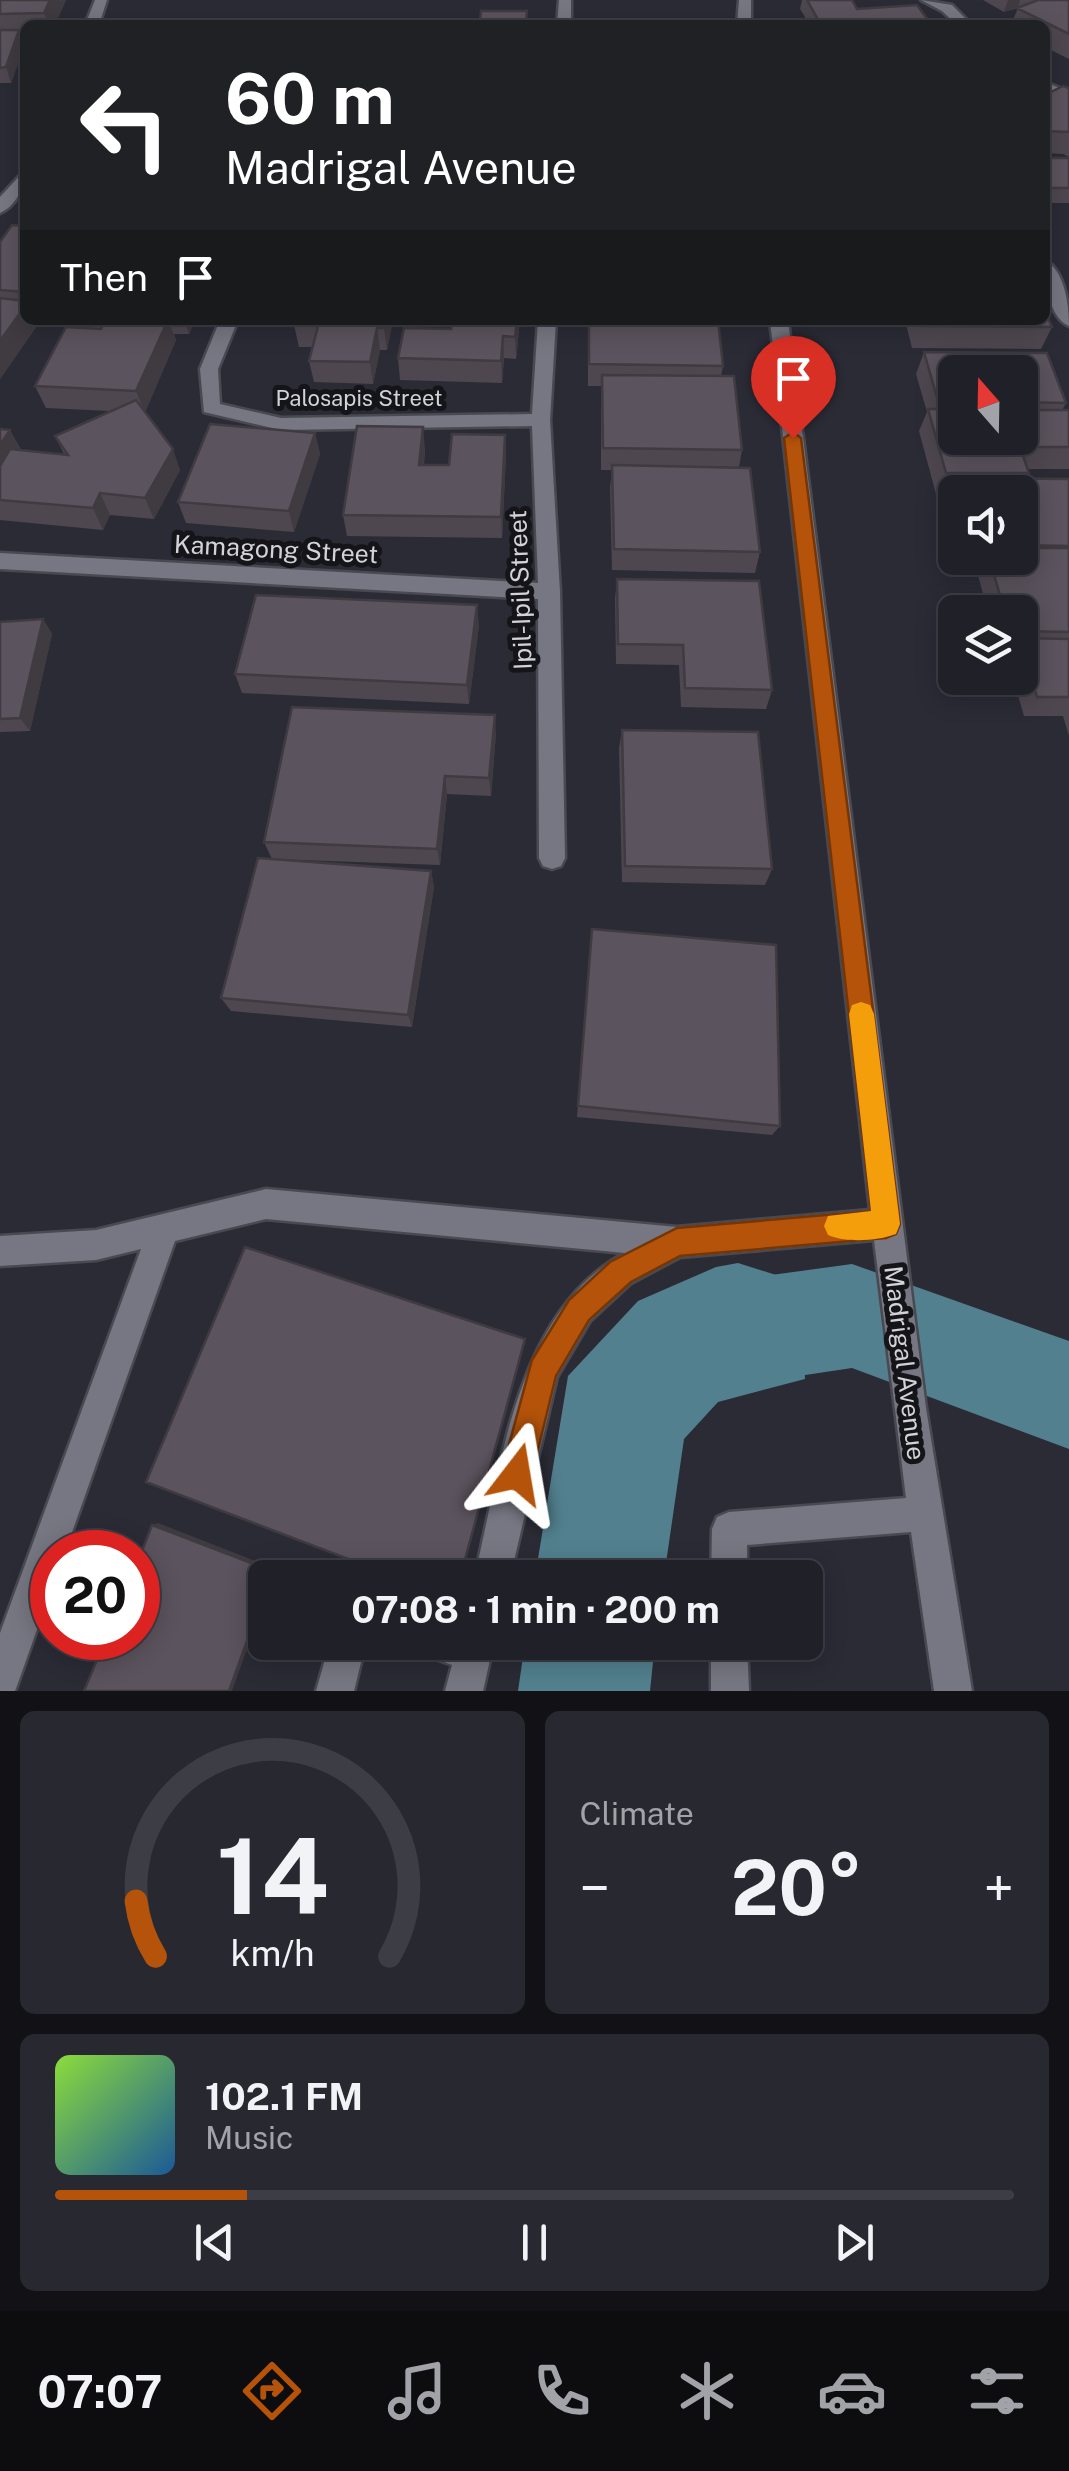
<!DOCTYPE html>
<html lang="en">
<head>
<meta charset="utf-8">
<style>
  :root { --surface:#202028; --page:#282830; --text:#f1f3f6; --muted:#a2a3a8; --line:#3d3e45; --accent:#b45309 }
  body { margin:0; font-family:"Public Sans",sans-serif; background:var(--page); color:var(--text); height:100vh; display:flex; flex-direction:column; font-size:38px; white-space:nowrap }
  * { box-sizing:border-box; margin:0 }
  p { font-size:32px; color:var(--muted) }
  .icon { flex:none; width:55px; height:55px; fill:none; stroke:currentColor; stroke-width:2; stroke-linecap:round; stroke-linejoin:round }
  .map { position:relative; height:1691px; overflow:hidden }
  .panel { display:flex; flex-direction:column; gap:20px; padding:20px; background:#121216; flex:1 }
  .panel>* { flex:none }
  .banner { position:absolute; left:20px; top:20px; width:1030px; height:305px; border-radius:15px; box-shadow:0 5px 25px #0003,0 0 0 2px var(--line); background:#202124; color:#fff; overflow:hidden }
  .needle { width:65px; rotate:340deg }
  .buttons { position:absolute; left:938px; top:355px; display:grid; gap:20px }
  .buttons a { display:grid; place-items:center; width:100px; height:100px; border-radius:15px; background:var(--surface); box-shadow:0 5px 25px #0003,0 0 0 2px var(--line); font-size:50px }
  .speed { position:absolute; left:30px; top:1530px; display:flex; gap:20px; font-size:50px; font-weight:700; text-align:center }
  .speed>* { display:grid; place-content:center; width:130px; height:130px; border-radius:50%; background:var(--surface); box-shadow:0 5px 25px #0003,0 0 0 2px var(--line); line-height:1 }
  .speed .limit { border:15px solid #d22; background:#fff; color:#111 }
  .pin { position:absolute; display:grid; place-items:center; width:85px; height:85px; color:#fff; margin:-102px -42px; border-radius:50% 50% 50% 0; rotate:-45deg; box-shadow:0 0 10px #0007 }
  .pin .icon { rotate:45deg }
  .me { position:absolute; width:110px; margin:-55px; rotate:14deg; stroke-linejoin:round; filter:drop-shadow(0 0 8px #0008) }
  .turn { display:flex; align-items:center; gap:35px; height:210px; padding:0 40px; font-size:45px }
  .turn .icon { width:130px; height:130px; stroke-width:2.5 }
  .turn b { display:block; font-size:70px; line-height:85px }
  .then { display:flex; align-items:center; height:95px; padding:0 40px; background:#0003; gap:20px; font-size:38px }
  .big { font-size:75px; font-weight:700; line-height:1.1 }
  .panel .card { flex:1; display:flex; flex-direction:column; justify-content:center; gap:15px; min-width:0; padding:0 35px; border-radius:15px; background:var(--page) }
  .panel .dial { align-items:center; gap:0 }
  .dial svg { height:260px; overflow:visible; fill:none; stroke:var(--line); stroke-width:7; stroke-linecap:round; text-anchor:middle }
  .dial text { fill:var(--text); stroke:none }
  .song { display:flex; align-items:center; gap:30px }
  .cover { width:120px; height:120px; border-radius:15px; background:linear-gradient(135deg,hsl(90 70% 55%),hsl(210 70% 35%)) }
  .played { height:10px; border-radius:5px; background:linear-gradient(90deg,var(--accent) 20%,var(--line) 20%) }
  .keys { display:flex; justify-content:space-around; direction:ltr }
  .heat { display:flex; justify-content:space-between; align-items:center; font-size:55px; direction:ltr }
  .panel .tiles { flex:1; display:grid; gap:20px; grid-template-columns:1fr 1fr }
  .card:last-child { grid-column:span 2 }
  .trip { position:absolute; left:248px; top:1560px; width:575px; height:100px; border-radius:15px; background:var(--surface); box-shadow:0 5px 25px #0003,0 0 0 2px var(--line); font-weight:700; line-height:100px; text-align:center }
  .tab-bar { display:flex; height:160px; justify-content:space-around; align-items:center; background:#0d0d10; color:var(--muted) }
  .tab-bar .icon { width:70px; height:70px }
  .tab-bar .active { color:var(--accent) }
  .tab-bar b { font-size:45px; color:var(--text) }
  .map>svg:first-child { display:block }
  .water { fill:#52808e }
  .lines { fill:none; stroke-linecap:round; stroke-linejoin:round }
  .river { fill:#52808e; fill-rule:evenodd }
  .minor-casing { stroke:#494952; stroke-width:5 }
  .minor { fill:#777783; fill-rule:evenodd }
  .wall { fill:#4e4750; fill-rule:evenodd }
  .shaded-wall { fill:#403a41 }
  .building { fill:#5b535d; stroke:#403a41; stroke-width:2.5 }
  .route { fill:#b45309; stroke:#753606; stroke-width:2.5 }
  .slow { fill:#f59e0b }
  .labels { text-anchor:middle; stroke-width:10; stroke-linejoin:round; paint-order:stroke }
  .far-street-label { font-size:22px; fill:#d2d2d9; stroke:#141419 }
  .street-label { font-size:25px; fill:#d2d2d9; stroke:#141419 }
</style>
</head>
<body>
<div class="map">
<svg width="1069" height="1691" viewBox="0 0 1069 1691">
  <rect width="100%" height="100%" fill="#2b2b36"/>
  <!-- water -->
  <path class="water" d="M 738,1263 L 801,1283 L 805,1379 L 718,1402 L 684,1439 L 664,1577 L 535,1577 L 568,1376 L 638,1301 L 716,1267 Z
    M 956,1318 L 1060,1350 L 1069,1347 L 1069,1397 L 945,1380 Z
    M 525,1643 L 655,1643 L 650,1691 L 518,1691 Z"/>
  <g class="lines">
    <!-- river -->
    <path class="river" d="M 852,1264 L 1069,1341 L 1069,1449 L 852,1368 L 691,1392 L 654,1376 L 638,1339 L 654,1302 L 691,1286 Z"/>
    <defs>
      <path id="minor" d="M 95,0 L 107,0 L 99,25 L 85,25 Z
        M 559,0 L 571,0 L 571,25 L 557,25 Z
        M 739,0 L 751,0 L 751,25 L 737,25 Z
        M 921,0 L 952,5 L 972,25 L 957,25 L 942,11 Z
        M 1045,82 L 1069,92 L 1069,102 L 1045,92 Z
        M 25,170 C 25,187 16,206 0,213 L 0,197 Z
        M 1045,260 C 1065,271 1069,305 1069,326 C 1048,317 1045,280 1045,260 Z
        M 220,320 L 238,320 L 218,369 L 220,404 L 281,418 L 532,414 L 538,320 L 556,320 L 550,420 L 560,592 L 565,858 L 561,866 L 552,869 L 543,866 L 539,858 L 538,599 L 0,569 L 0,553 L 538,583 L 532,426 L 281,430 L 204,412 L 200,369 Z
        M 770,320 L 788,320 L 926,1408 L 972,1691 L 934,1691 L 911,1532 L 747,1545 L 747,1578 L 711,1578 L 712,1529 L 717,1517 L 729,1512 L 906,1498 L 874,1240 L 680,1257 L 631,1283 L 590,1321 L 557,1377 L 510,1578 L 474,1578 C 501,1469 516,1310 625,1253 L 266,1219 L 175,1241 L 65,1552 L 52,1552 L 52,1587 L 18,1683 L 15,1691 L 0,1691 L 0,1633 L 141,1249 L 96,1260 L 0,1266 L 0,1236 L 96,1230 L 266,1189 L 677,1227 L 870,1210 Z
        M 330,1642 L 366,1642 L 354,1691 L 316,1691 Z
        M 420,1642 L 494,1642 L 483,1691 L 445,1691 L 452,1665 L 425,1655 Z
        M 711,1642 L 747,1642 L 749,1691 L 711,1691 Z"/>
    </defs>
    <!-- minor casing -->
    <use href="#minor" class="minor-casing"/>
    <!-- minor -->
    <use href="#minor" class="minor"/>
  </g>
  <!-- wall -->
  <path class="wall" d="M 0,0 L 66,0 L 55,25 L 25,25 L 25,35 L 21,35 L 25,44 L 11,83 L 0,83 Z
    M 802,0 L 852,0 L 857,9 L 928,20 L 926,25 L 810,25 L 800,9 Z
    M 983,0 L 1069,0 L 1069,59 L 1045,47 L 1045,25 L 1011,25 L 1018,8 L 1004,12 Z
    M 1069,88 L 1069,157 L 1063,154 L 1045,153 L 1045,95 Z
    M 1045,158 L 1069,158 L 1069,203 L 1045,203 Z
    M 25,213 L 25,320 L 39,323 L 0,379 L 0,242 L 20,225 Z
    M 73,320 L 195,320 L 189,334 L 174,334 L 176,340 L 145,412 L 180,470 L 154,519 L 110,515 L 103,530 L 0,520 L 0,429 L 10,430 L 21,450 L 64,454 L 55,436 L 110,411 L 46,408 L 35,386 L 77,328 Z
    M 295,320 L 393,320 L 387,350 L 380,350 L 373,384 L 314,382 L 309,361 L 313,347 L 299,347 L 294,325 Z
    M 520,320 L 516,359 L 504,358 L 502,383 L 400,380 L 398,358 L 451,329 Z
    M 588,320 L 718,320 L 723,366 L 721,376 L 742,450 L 739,467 L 760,552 L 755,573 L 612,570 L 610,487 L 612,470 L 601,470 L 601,386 L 588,386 Z
    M 905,320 L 1045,320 L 1052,327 L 1041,349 L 912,348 Z
    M 924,352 L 1047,353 L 1066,403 L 1062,410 L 1069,410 L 1069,469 L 1028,469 L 1029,473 L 1027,478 L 1069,479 L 1069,736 L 1063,716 L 1024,716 L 1013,678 L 1020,678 L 1020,612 L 988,612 L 976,568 L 977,566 L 962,566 L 960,558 L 1020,558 L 1020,492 L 936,494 L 919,431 L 927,412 L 916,374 ZM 955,372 L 1020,372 L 1020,438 L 955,438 Z
    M 315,433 L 320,454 L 294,532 L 186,523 L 178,502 Z
    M 505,435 L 506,456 L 502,538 L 347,536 L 343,515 L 425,449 L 424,465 L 449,465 Z
    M 617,579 L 772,690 L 766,709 L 681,707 L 679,665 L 616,664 L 615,599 Z
    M 43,619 L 52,634 L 30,731 L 0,732 L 0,622 Z
    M 479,625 L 469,704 L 242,693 L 235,674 Z
    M 622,730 L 772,869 L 765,885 L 622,882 L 619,748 Z
    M 496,733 L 491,796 L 447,794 L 440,865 L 272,859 L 264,842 Z
    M 431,871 L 434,887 L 412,1027 L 231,1011 L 221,998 Z
    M 590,944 L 780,1126 L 772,1135 L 577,1117 Z"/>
  <!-- shaded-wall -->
  <path class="shaded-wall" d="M 50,0 L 66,0 L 55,25 L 48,25 L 44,13 Z
    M 1008,0 L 1020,0 L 1018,7 L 1004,12 Z
    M 19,30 L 25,44 L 11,83 L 6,67 Z
    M 25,306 L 25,320 L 37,320 L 39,323 L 0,379 L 0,341 Z
    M 168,320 L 176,340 L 145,413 L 136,391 Z
    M 184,320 L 195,320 L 189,334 Z
    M 386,320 L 393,320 L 387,350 L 384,328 Z
    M 517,320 L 520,320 L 516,359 L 515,337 Z
    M 377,328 L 380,350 L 373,384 L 370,362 Z
    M 503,336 L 504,358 L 502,383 L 501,361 Z
    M 423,427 L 425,449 L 421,486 L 419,465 Z
    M 10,430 L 21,452 L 0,485 L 0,445 Z
    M 315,433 L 320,454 L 294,532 L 289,511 Z
    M 505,435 L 506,456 L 502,538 L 501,517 Z
    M 173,449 L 180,470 L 154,519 L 145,498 Z
    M 100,493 L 110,515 L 103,530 L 93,508 Z
    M 477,605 L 479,625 L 469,704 L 467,685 Z
    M 43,619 L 52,634 L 30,731 L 20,718 Z
    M 495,715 L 496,733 L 491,796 L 489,778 Z
    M 445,776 L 447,794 L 440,865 L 437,849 Z
    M 431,871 L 434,887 L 412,1027 L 408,1015 Z
    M 158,1523 L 276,1569 L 273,1578 L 152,1525 Z
    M 265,1591 L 265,1599 L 232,1691 L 229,1691 Z"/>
  <!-- building -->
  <path class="building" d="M 0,0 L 50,0 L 44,13 L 0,14 Z
    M 807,0 L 852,0 L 857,9 L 917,5 L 928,20 L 855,25 L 821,25 Z
    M 1038,0 L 1069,0 L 1069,34 L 1017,8 Z
    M 481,11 L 527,11 L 526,25 L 445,25 L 480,20 Z
    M 304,22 L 347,23 L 346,25 L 303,25 Z
    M 349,23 L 406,24 L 349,25 Z
    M 0,30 L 19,30 L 6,67 L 0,68 Z
    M 1063,86 L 1069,88 L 1069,132 L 1045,131 L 1045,95 Z
    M 1045,158 L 1069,158 L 1069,188 L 1049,188 L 1045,178 Z
    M 25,213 L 25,224 L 19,224 Z
    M 12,225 L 25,226 L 25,292 L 0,290 L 0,242 Z
    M 0,298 L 25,301 L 25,306 L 0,341 Z
    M 1045,310 L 1052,327 L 920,326 L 918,320 L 1045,320 Z
    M 105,320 L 168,320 L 136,391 L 35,386 L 66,327 L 101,329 Z
    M 295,320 L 386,320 L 384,328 L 377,328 L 370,362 L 309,361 L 318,326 L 294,325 Z
    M 452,320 L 517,320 L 515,337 L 503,336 L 501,361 L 398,358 L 404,328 L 451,329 Z
    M 589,320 L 718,320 L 723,366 L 589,364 Z
    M 924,352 L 1047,353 L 1066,403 L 1020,402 L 1020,372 L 955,372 L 955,401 L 938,401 Z
    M 602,375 L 734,376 L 742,450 L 603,448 Z
    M 136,400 L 173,449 L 145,498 L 100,493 L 93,508 L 0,500 L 0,466 L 10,449 L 68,455 L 55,436 Z
    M 928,409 L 955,409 L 955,438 L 1020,438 L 1020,410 L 1069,410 L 1069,447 L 1020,447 L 1029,473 L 946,473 Z
    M 210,424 L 315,433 L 289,511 L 178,502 Z
    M 357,426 L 423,427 L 419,465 L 449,465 L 452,434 L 505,435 L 501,517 L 343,515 Z
    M 0,429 L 10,430 L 0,445 Z
    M 612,465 L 750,468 L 760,552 L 614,549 Z
    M 969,478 L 1069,479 L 1069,546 L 1020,545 L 1020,492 L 973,492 Z
    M 1020,548 L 1069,548 L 1069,632 L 1020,631 L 1020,612 L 1005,612 L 989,558 L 1020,558 Z
    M 617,579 L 759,581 L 772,690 L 685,688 L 683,645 L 618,644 Z
    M 256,595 L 477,605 L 467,685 L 235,674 Z
    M 43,619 L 20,718 L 0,719 L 0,622 Z
    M 1020,638 L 1069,639 L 1069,697 L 1037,697 Z
    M 292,707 L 495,715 L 489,778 L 445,776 L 437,849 L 264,842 Z
    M 622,730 L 758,732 L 772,869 L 625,866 Z
    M 258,858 L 431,871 L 408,1015 L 221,998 Z
    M 592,929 L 776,945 L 780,1126 L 578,1106 Z
    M 245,1247 L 525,1339 L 460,1578 L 398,1578 L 146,1482 Z
    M 152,1525 L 272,1571 L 270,1578 L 265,1578 L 265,1591 L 229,1691 L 84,1691 L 106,1638 L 138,1638 L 138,1561 Z"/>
  <!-- route -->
  <path class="route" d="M 793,432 L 801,438 L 900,1224 L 896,1234 L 886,1238 L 680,1256 L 631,1282 L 589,1320 L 556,1376 L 532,1474 L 528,1485 L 517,1489 L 506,1485 L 501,1474 L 532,1360 L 569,1300 L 610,1262 L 677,1228 L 871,1211 L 784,438 Z"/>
  <!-- slow -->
  <path class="slow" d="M 861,1002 L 870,1005 L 874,1014 L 900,1224 L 896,1234 C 878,1241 846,1243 828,1235 L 824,1226 L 828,1216 L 871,1211 L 849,1014 L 852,1005 Z"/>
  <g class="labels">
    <!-- far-street labels -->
    <g class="far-street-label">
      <text x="359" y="406">Palosapis Street</text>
    </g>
    <!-- street labels -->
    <g class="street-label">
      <text transform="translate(276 549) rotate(3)" y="9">Kamagong Street</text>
      <text transform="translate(520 590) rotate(-92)" y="9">Ipil-Ipil Street</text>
      <text transform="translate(905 1363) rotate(83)" y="9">Madrigal Avenue</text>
    </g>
  </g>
</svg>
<div class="buttons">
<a><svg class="needle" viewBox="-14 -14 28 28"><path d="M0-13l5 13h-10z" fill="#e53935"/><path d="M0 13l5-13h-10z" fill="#a2a3a8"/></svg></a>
<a><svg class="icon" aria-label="sound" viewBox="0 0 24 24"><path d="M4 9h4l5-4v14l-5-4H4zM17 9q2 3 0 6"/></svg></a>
<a><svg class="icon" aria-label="layers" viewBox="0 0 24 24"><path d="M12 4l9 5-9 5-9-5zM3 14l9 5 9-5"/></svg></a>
</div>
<div class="speed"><div class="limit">20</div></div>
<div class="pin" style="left:793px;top:438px;background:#d93025"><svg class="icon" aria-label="arrive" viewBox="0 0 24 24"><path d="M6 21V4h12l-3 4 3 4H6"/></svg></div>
<svg class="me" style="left:517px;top:1474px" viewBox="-20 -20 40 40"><path d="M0-17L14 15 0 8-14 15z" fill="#b45309" stroke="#fff" stroke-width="4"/></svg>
<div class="trip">07:08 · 1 min · 200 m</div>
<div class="banner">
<div class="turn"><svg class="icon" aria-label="left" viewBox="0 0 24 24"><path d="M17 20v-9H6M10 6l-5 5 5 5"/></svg><div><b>60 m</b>Madrigal Avenue</div></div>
<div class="then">Then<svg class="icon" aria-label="arrive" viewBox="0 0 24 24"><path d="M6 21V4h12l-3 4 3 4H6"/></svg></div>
</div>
</div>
<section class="panel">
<div class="tiles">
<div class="card dial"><svg viewBox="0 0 100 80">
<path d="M14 69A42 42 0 1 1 86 69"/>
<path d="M14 69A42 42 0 0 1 8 52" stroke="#b45309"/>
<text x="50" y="56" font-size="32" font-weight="700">14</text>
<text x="50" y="72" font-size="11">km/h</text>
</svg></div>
<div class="card"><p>Climate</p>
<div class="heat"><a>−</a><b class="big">20°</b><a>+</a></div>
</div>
<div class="card">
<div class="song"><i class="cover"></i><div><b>102.1 FM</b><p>Music</p></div></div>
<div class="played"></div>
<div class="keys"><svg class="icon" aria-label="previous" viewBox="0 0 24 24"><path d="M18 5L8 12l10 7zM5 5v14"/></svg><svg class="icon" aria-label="pause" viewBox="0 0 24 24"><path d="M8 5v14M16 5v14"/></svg><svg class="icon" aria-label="next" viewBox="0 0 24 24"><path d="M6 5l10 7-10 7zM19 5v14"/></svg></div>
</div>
</div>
</section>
<nav class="tab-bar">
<b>07:07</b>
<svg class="icon active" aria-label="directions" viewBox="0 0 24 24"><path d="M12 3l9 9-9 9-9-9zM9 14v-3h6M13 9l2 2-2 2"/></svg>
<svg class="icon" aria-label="music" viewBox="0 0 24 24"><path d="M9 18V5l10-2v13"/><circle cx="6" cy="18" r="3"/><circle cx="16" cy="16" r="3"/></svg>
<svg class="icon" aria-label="phone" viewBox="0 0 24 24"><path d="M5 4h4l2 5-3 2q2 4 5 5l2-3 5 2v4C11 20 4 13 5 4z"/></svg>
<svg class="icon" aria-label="climate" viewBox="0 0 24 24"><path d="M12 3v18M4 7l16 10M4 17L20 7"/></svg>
<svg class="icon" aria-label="car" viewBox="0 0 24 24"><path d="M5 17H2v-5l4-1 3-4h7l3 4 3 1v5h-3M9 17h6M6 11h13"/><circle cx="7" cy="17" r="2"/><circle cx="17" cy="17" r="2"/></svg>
<svg class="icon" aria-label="filters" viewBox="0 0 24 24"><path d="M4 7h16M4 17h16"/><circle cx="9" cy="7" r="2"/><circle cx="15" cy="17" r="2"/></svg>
</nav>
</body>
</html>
